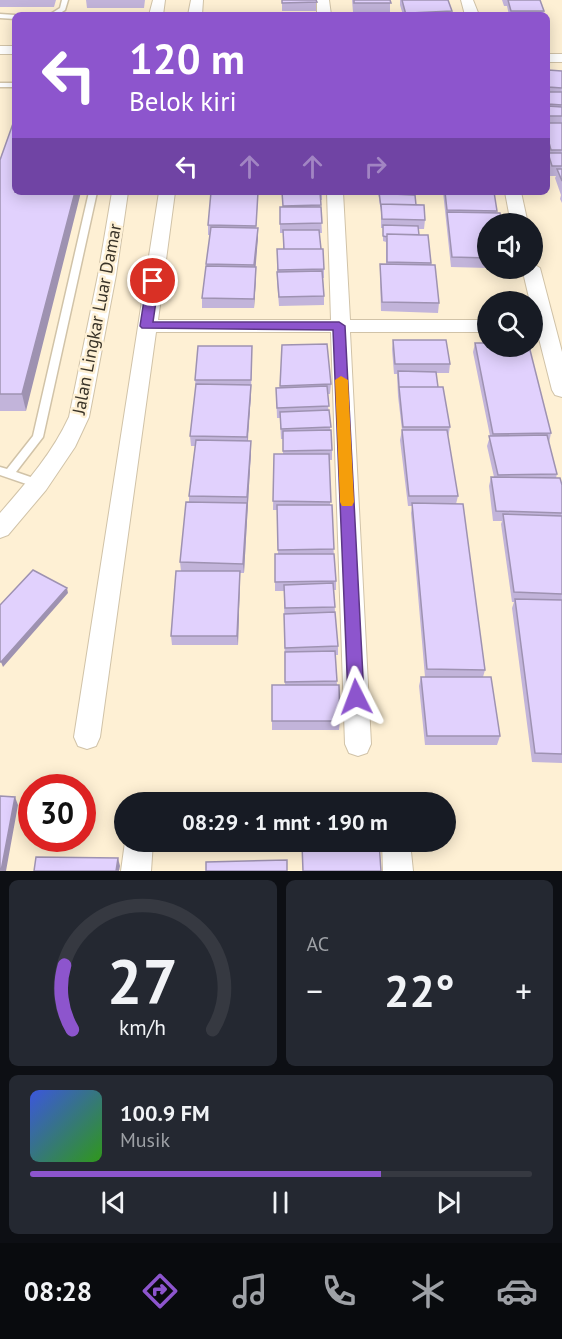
<!DOCTYPE html>
<html lang="id">
<head>
<meta charset="utf-8">
<style>
  :root { --surface:#171b24; --page:#242831; --text:#f1f3f6; --muted:#9ea1a6; --line:#363941; --accent:#8d55cd }
  body { margin:0; font-family:"PT Sans",sans-serif; background:var(--page); color:var(--text); height:100vh; display:flex; flex-direction:column; font-size:22px; white-space:nowrap }
  * { box-sizing:border-box; margin:0 }
  p { font-size:20px; color:var(--muted) }
  .icon { flex:none; width:33px; height:33px; fill:none; stroke:currentColor; stroke-width:2; stroke-linecap:round; stroke-linejoin:round }
  .map { position:relative; height:871px; overflow:hidden }
  .details { display:flex; flex-direction:column; gap:9px; padding:9px; background:#0d0f14; flex:1 }
  .details>* { flex:none }
  .top-card { position:absolute; left:12px; top:12px; width:538px; height:183px; border-radius:9px; box-shadow:0 3px 15px #0003; background:#8d55cd; color:#fff; overflow:hidden }
  .buttons { position:absolute; left:477px; top:213px; display:grid; gap:12px }
  .buttons a { display:grid; place-items:center; width:66px; height:66px; border-radius:50%; background:var(--surface); box-shadow:0 3px 15px #0003; font-size:30px }
  .speed { position:absolute; left:18px; top:774px; display:flex; gap:12px; font-size:30px; font-weight:700; text-align:center }
  .speed>* { display:grid; place-content:center; width:78px; height:78px; border-radius:50%; background:var(--surface); box-shadow:0 3px 15px #0003; line-height:1 }
  .speed .limit { border:9px solid #d22; background:#fff; color:#111 }
  .pin { position:absolute; display:grid; place-items:center; width:51px; height:51px; color:#fff; margin:-26px; border:3px solid #fff; border-radius:50%; box-shadow:0 2px 6px #0007 }
  .me { position:absolute; width:66px; margin:-33px; rotate:357deg; stroke-linejoin:round; filter:drop-shadow(0 0 4px #0008) }
  .turn { display:flex; align-items:center; gap:21px; height:126px; padding:0 18px; font-size:27px }
  .turn .icon { width:78px; height:78px; stroke-width:2.5 }
  .turn b { display:block; font-size:42px; line-height:51px }
  .lanes { display:flex; align-items:center; height:57px; padding:0 18px; background:#0003; justify-content:center; gap:30px; direction:ltr }
  .lanes .off { opacity:.35 }
  .big { font-size:45px; font-weight:700; line-height:1.1 }
  .details .widget { flex:1; display:flex; flex-direction:column; justify-content:center; gap:9px; min-width:0; padding:0 21px; border-radius:9px; background:var(--page) }
  .details .dial { align-items:center; gap:0 }
  .dial svg { height:156px; overflow:visible; fill:none; stroke:var(--line); stroke-width:7; stroke-linecap:round; text-anchor:middle }
  .dial text { fill:var(--text); stroke:none }
  .song { display:flex; align-items:center; gap:18px }
  .cover { width:72px; height:72px; border-radius:9px; background:linear-gradient(135deg,hsl(230 70% 55%),hsl(110 70% 35%)) }
  .played { height:6px; border-radius:3px; background:linear-gradient(90deg,var(--accent) 70%,var(--line) 70%) }
  .keys { display:flex; justify-content:space-around; direction:ltr }
  .heat { display:flex; justify-content:space-between; align-items:center; font-size:33px; direction:ltr }
  .details .tiles { flex:1; display:grid; gap:9px; grid-template-columns:1fr 1fr }
  .widget:last-child { grid-column:span 2 }
  .trip { position:absolute; left:114px; top:792px; width:342px; height:60px; border-radius:30px; background:var(--surface); box-shadow:0 3px 15px #0003; font-weight:700; line-height:60px; text-align:center }
  .tab-bar { display:flex; height:96px; justify-content:space-around; align-items:center; background:#090b0e; color:var(--muted) }
  .tab-bar .icon { width:42px; height:42px }
  .tab-bar .selected { color:var(--accent) }
  .tab-bar b { font-size:27px; color:var(--text) }
  .map>svg:first-child { display:block }
  .lines { fill:none; stroke-linecap:round; stroke-linejoin:round }
  .lane-casing { stroke:#d1c3a8; stroke-width:3 }
  .street-casing { stroke:#d1c3a8; stroke-width:2 }
  .lane { fill:#fff; fill-rule:evenodd }
  .street { fill:#fff; fill-rule:evenodd }
  .wall { fill:#c2b4da }
  .shaded-wall { fill:#9e92b1 }
  .building { fill:#e1d1fd; stroke:#9e92b1; stroke-width:1.5 }
  .route { fill:#8d55cd; stroke:#5c3785; stroke-width:1.5 }
  .slow { fill:#f59e0b }
  .labels { text-anchor:middle; stroke-width:5; stroke-linejoin:round; paint-order:stroke }
  .street-label { font-size:18px; fill:#3a3429; stroke:#fef0d4 }
</style>
</head>
<body>
<div class="map">
<svg width="562" height="871" viewBox="0 0 562 871">
  <rect width="100%" height="100%" fill="#fef0d4"/>
  <g class="lines">
    <defs>
      <path id="lane" d="M 62,0 L 68,0 L 65,10 L 57,15 L 49,15 L 60,8 Z
        M 0,14 L 15,15 L 15,19 L 0,18 Z
        M 0,83 L 15,83 L 15,87 L 0,87 Z
        M 89,192 L 97,192 L 43,437 L 16,472 L 42,481 L 43,484 L 42,487 L 38,488 L 0,475 L 0,467 L 7,469 L 33,436 Z"/>
      <path id="street" d="M 153,0 L 165,0 L 163,15 L 149,15 Z
        M 191,0 L 203,0 L 202,15 L 188,15 Z
        M 317,0 L 329,0 L 331,15 L 317,15 Z
        M 461,0 L 473,0 L 479,15 L 465,15 Z
        M 0,46 L 15,46 L 15,54 L 0,54 Z
        M 548,54 L 562,54 L 562,62 L 548,62 Z
        M 112,192 L 128,192 L 116,275 L 89,417 L 75,447 L 46,490 L 8,535 L 0,538 L 0,513 C 26,483 52,454 69,417 L 98,275 Z
        M 159,192 L 175,192 L 158,320 L 331,320 L 327,192 L 343,192 L 350,320 L 488,320 L 488,332 L 350,332 L 371,744 L 367,753 L 358,756 L 349,753 L 345,744 L 331,332 L 156,332 L 100,737 L 96,746 L 87,749 L 78,746 L 74,737 Z
        M 505,192 L 521,192 L 528,224 L 511,224 Z
        M 532,263 L 540,268 L 562,352 L 562,397 L 555,395 L 552,390 L 532,311 L 532,302 L 530,302 L 522,268 L 532,268 Z
        M 125,842 L 153,842 L 151,871 L 121,871 Z
        M 382,842 L 410,842 L 413,871 L 383,871 Z"/>
    </defs>
    <!-- lane casing -->
    <use href="#lane" class="lane-casing"/>
    <!-- street casing -->
    <use href="#street" class="street-casing"/>
    <!-- lane -->
    <use href="#lane" class="lane"/>
    <!-- street -->
    <use href="#street" class="street"/>
  </g>
  <!-- wall -->
  <path class="wall" d="M 0,0 L 56,0 L 54,7 L 0,7 Z
    M 86,0 L 145,0 L 144,8 L 87,8 Z
    M 282,0 L 316,0 L 316,11 L 282,11 Z
    M 352,0 L 390,0 L 390,12 L 353,12 Z
    M 400,0 L 448,0 L 452,13 L 456,15 L 403,15 L 400,5 Z
    M 502,0 L 540,0 L 544,11 L 543,15 L 509,15 L 507,6 L 504,6 Z
    M 548,70 L 562,71 L 562,203 L 560,199 L 561,195 L 555,178 L 556,176 L 550,176 L 548,167 Z
    M 0,160 L 26,411 L 0,411 Z
    M 282,192 L 322,192 L 322,200 L 320,200 L 322,233 L 319,233 L 321,249 L 324,269 L 324,278 L 323,278 L 324,296 L 324,305 L 279,306 L 277,281 L 277,249 L 283,249 L 283,233 L 280,233 L 280,217 L 283,207 Z
    M 378,192 L 412,192 L 412,195 L 416,205 L 425,220 L 424,229 L 418,229 L 419,235 L 431,263 L 439,303 L 438,313 L 381,311 L 380,273 L 380,264 L 386,264 L 386,242 L 383,241 L 383,228 L 381,228 L 381,212 Z
    M 443,192 L 494,192 L 497,211 L 496,213 L 488,224 L 488,268 L 451,267 Z
    M 258,199 L 256,228 L 258,228 L 258,237 L 255,267 L 256,277 L 254,308 L 202,308 L 202,298 L 210,235 L 208,235 L 208,225 Z
    M 393,340 L 450,364 L 449,373 L 436,373 L 438,387 L 450,427 L 448,437 L 458,496 L 456,504 L 485,670 L 483,677 L 500,736 L 497,745 L 425,745 L 419,686 L 421,677 L 425,677 L 411,513 L 412,506 L 408,506 L 400,440 L 402,430 L 398,396 L 397,374 L 394,374 L 392,349 Z
    M 475,343 L 551,433 L 549,443 L 557,474 L 556,478 L 562,485 L 562,763 L 532,762 L 512,608 L 514,602 L 512,602 L 501,524 L 502,521 L 493,521 L 489,486 L 491,477 L 494,477 L 487,446 L 490,436 L 473,352 Z
    M 282,345 L 331,384 L 330,394 L 327,394 L 332,450 L 332,460 L 330,460 L 330,505 L 336,581 L 336,590 L 334,590 L 335,612 L 338,646 L 338,655 L 335,655 L 337,685 L 340,721 L 339,730 L 272,730 L 272,685 L 285,685 L 284,591 L 275,591 L 275,554 L 278,554 L 277,510 L 273,510 L 274,454 L 283,454 L 283,439 L 281,439 L 280,418 L 277,418 L 276,388 L 280,388 Z
    M 252,346 L 251,394 L 248,441 L 251,451 L 244,573 L 240,573 L 238,645 L 172,645 L 171,636 L 181,571 L 180,562 L 189,502 L 189,496 L 195,446 L 191,446 L 190,436 L 196,388 L 195,380 Z"/>
  <!-- shaded-wall -->
  <path class="shaded-wall" d="M 75,192 L 81,192 L 26,411 L 22,394 Z
    M 258,228 L 258,237 L 255,275 L 254,265 Z
    M 256,267 L 256,277 L 254,308 L 254,299 Z
    M 251,385 L 251,394 L 247,447 L 247,437 Z
    M 251,441 L 251,451 L 244,573 L 243,564 L 247,497 Z
    M 240,571 L 240,580 L 238,645 L 237,636 Z
    M 67,588 L 68,593 L 3,667 L 1,662 Z
    M 15,797 L 18,805 L 6,871 L 1,871 Z
    M 118,858 L 120,866 L 119,871 L 116,871 Z"/>
  <!-- building -->
  <path class="building" d="M 282,0 L 316,0 L 317,2 L 282,3 Z
    M 354,0 L 390,0 L 391,3 L 354,3 Z
    M 402,0 L 448,0 L 452,11 L 410,13 L 455,13 L 456,15 L 406,15 Z
    M 508,0 L 540,0 L 544,11 L 511,11 Z
    M 548,70 L 562,71 L 562,88 L 548,87 Z
    M 548,92 L 562,92 L 562,105 L 548,104 Z
    M 548,106 L 562,107 L 562,116 L 548,116 Z
    M 15,118 L 15,192 L 75,192 L 22,394 L 0,394 L 0,160 Z
    M 548,123 L 562,123 L 562,150 L 551,150 L 548,139 Z
    M 548,153 L 562,153 L 562,166 L 552,166 Z
    M 557,169 L 562,169 L 562,181 Z
    M 211,192 L 258,192 L 256,226 L 208,225 Z
    M 282,192 L 320,192 L 321,205 L 283,206 Z
    M 379,192 L 412,192 L 412,194 L 392,194 L 415,195 L 416,205 L 381,204 L 381,207 Z
    M 445,192 L 494,192 L 497,211 L 447,210 Z
    M 381,204 L 424,205 L 425,220 L 382,219 Z
    M 280,207 L 321,207 L 322,223 L 280,224 Z
    M 447,212 L 500,213 L 502,224 L 488,224 L 488,258 L 452,257 Z
    M 383,225 L 418,226 L 419,235 L 387,234 L 387,237 L 383,236 Z
    M 211,227 L 258,228 L 254,265 L 206,264 Z
    M 283,230 L 319,230 L 321,249 L 284,249 Z
    M 387,234 L 428,235 L 431,263 L 387,262 Z
    M 277,249 L 323,249 L 324,269 L 278,270 Z
    M 380,264 L 435,265 L 439,303 L 382,302 Z
    M 206,266 L 256,267 L 254,299 L 202,298 Z
    M 322,271 L 324,296 L 279,297 L 277,272 Z
    M 393,340 L 446,340 L 450,364 L 395,364 Z
    M 475,343 L 488,343 L 488,346 L 529,346 L 551,433 L 493,434 Z
    M 327,344 L 331,384 L 280,386 L 282,345 Z
    M 198,346 L 252,346 L 251,380 L 195,380 Z
    M 398,371 L 436,372 L 438,387 L 399,387 Z
    M 196,384 L 251,385 L 247,437 L 190,436 Z
    M 327,386 L 329,406 L 277,408 L 276,388 Z
    M 399,387 L 443,387 L 450,427 L 403,427 Z
    M 329,410 L 331,427 L 281,429 L 280,412 Z
    M 331,430 L 332,450 L 283,451 L 283,431 Z
    M 402,430 L 447,430 L 458,496 L 409,496 Z
    M 547,435 L 557,474 L 498,475 L 489,436 Z
    M 196,440 L 251,441 L 247,497 L 189,496 Z
    M 274,454 L 329,454 L 331,502 L 273,501 Z
    M 491,477 L 560,478 L 562,485 L 562,513 L 496,511 Z
    M 186,502 L 247,503 L 243,564 L 180,562 Z
    M 412,503 L 463,504 L 485,670 L 427,669 Z
    M 277,505 L 332,505 L 334,549 L 278,550 Z
    M 503,514 L 562,516 L 562,594 L 514,592 Z
    M 275,554 L 334,554 L 336,581 L 275,582 Z
    M 33,570 L 67,588 L 1,662 L 0,662 L 0,605 Z
    M 176,571 L 240,571 L 237,636 L 171,636 Z
    M 333,583 L 335,607 L 285,608 L 284,585 Z
    M 515,599 L 562,600 L 562,754 L 535,753 Z
    M 335,612 L 338,646 L 285,648 L 284,614 Z
    M 335,651 L 337,681 L 285,682 L 285,652 Z
    M 421,677 L 491,677 L 500,736 L 427,736 Z
    M 272,685 L 339,685 L 340,721 L 272,721 Z
    M 0,796 L 15,797 L 1,871 L 0,871 Z
    M 379,842 L 381,871 L 303,871 L 302,844 Z
    M 36,857 L 118,858 L 116,871 L 34,871 Z
    M 287,860 L 287,871 L 206,871 L 206,862 Z"/>
  <!-- route -->
  <path class="route" d="M 153,277 L 159,281 L 153,322 L 339,322 L 345,326 L 364,697 L 362,703 L 356,705 L 350,703 L 348,697 L 333,330 L 142,328 L 140,326 L 147,281 Z"/>
  <!-- slow -->
  <path class="slow" d="M 341,376 L 348,380 L 354,502 L 352,506 L 342,506 L 340,502 L 335,380 Z"/>
  <g class="labels">
    <!-- street labels -->
    <g class="street-label">
      <text transform="translate(97 319) rotate(-79)" y="6">Jalan Lingkar Luar Damar</text>
    </g>
  </g>
</svg>
<div class="buttons">
<a><svg class="icon" aria-label="sound" viewBox="0 0 24 24"><path d="M4 9h4l5-4v14l-5-4H4zM17 9q2 3 0 6"/></svg></a>
<a><svg class="icon" aria-label="search" viewBox="0 0 24 24"><circle cx="10" cy="10" r="6"/><path d="M15 15l6 6"/></svg></a>
</div>
<div class="speed"><div class="limit">30</div></div>
<div class="pin" style="left:153px;top:281px;background:#d93025"><svg class="icon" aria-label="arrive" viewBox="0 0 24 24"><path d="M6 21V4h12l-3 4 3 4H6"/></svg></div>
<svg class="me" style="left:356px;top:697px" viewBox="-20 -20 40 40"><path d="M0-17L14 15 0 8-14 15z" fill="#8d55cd" stroke="#fff" stroke-width="4"/></svg>
<div class="trip">08:29 · 1 mnt · 190 m</div>
<div class="top-card">
<div class="turn"><svg class="icon" aria-label="left" viewBox="0 0 24 24"><path d="M17 20v-9H6M10 6l-5 5 5 5"/></svg><div><b>120 m</b>Belok kiri</div></div>
<div class="lanes"><svg class="icon" aria-label="left" viewBox="0 0 24 24"><path d="M17 20v-9H6M10 6l-5 5 5 5"/></svg><svg class="icon off" aria-label="ahead" viewBox="0 0 24 24"><path d="M12 20V5M6 11l6-6 6 6"/></svg><svg class="icon off" aria-label="ahead" viewBox="0 0 24 24"><path d="M12 20V5M6 11l6-6 6 6"/></svg><svg class="icon off" aria-label="right" viewBox="0 0 24 24"><path d="M7 20v-9h11M14 6l5 5-5 5"/></svg></div>
</div>
</div>
<section class="details">
<div class="tiles">
<div class="widget dial"><svg viewBox="0 0 100 80">
<path d="M14 69A42 42 0 1 1 86 69"/>
<path d="M14 69A42 42 0 0 1 10 36" stroke="#8d55cd"/>
<text x="50" y="56" font-size="32" font-weight="700">27</text>
<text x="50" y="72" font-size="11">km/h</text>
</svg></div>
<div class="widget"><p>AC</p>
<div class="heat"><a>−</a><b class="big">22°</b><a>+</a></div>
</div>
<div class="widget">
<div class="song"><i class="cover"></i><div><b>100.9 FM</b><p>Musik</p></div></div>
<div class="played"></div>
<div class="keys"><svg class="icon" aria-label="previous" viewBox="0 0 24 24"><path d="M18 5L8 12l10 7zM5 5v14"/></svg><svg class="icon" aria-label="pause" viewBox="0 0 24 24"><path d="M8 5v14M16 5v14"/></svg><svg class="icon" aria-label="next" viewBox="0 0 24 24"><path d="M6 5l10 7-10 7zM19 5v14"/></svg></div>
</div>
</div>
</section>
<nav class="tab-bar">
<b>08:28</b>
<svg class="icon selected" aria-label="directions" viewBox="0 0 24 24"><path d="M12 3l9 9-9 9-9-9zM9 14v-3h6M13 9l2 2-2 2"/></svg>
<svg class="icon" aria-label="music" viewBox="0 0 24 24"><path d="M9 18V5l10-2v13"/><circle cx="6" cy="18" r="3"/><circle cx="16" cy="16" r="3"/></svg>
<svg class="icon" aria-label="phone" viewBox="0 0 24 24"><path d="M5 4h4l2 5-3 2q2 4 5 5l2-3 5 2v4C11 20 4 13 5 4z"/></svg>
<svg class="icon" aria-label="climate" viewBox="0 0 24 24"><path d="M12 3v18M4 7l16 10M4 17L20 7"/></svg>
<svg class="icon" aria-label="car" viewBox="0 0 24 24"><path d="M5 17H2v-5l4-1 3-4h7l3 4 3 1v5h-3M9 17h6M6 11h13"/><circle cx="7" cy="17" r="2"/><circle cx="17" cy="17" r="2"/></svg>
</nav>
</body>
</html>
